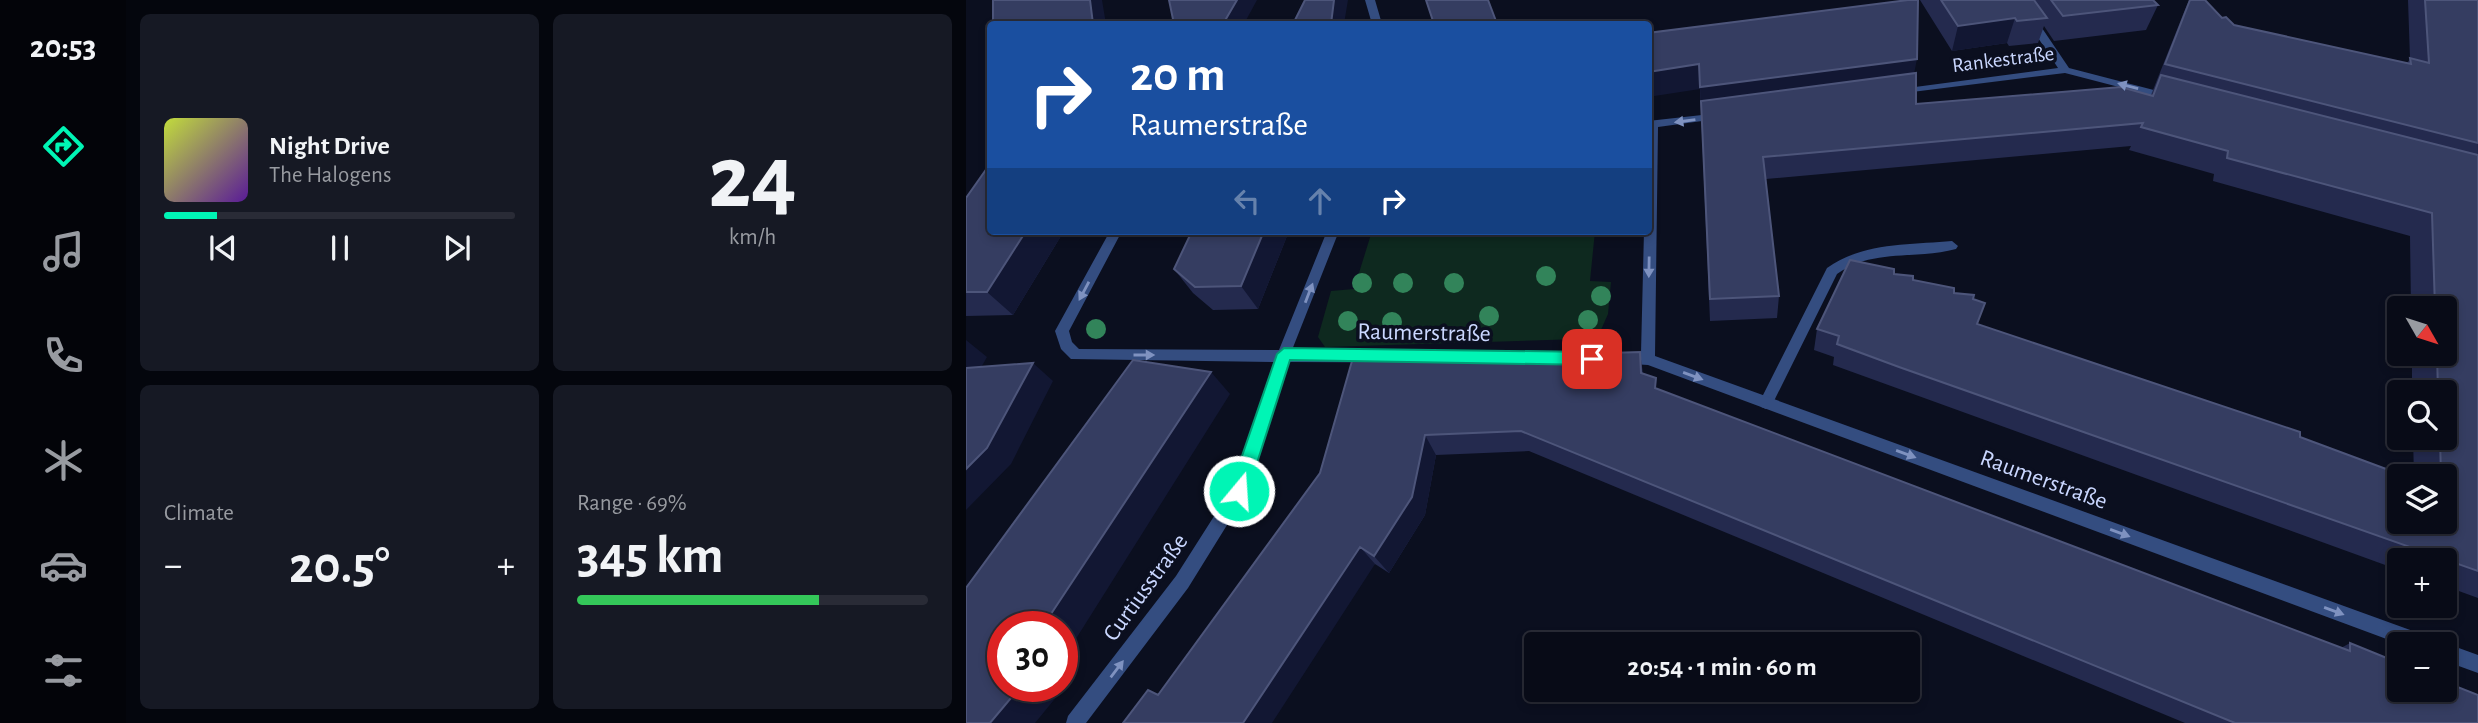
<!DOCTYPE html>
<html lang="en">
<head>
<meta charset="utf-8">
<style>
  :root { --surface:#080b17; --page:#161924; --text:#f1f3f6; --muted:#989ba1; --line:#292b36; --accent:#00f5b5 }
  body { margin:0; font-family:"Alegreya Sans",sans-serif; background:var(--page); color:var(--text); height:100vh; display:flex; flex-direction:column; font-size:26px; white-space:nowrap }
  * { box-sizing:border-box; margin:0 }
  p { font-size:23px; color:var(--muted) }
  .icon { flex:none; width:38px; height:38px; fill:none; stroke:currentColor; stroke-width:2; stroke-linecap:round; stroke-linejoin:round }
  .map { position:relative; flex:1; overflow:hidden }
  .sheet { display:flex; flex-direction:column; gap:14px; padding:14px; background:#04060d; width:840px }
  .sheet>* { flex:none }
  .top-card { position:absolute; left:21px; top:21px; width:665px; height:214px; border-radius:7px; box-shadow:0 4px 10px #0003,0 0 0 2px var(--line); background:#1a4fa0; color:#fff; overflow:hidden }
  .needle { width:46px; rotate:129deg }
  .buttons { position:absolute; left:1421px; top:296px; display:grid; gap:14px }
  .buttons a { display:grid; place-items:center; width:70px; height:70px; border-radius:7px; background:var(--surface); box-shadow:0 4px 10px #0003,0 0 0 2px var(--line); font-size:35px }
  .speed { position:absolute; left:21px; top:611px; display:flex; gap:14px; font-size:35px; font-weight:700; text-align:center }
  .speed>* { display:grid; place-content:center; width:91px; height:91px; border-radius:50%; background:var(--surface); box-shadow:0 4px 10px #0003,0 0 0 2px var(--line); line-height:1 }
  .speed .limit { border:10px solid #d22; background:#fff; color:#111 }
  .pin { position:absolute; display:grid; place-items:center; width:60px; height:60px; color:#fff; margin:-30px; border-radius:14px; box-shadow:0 4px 10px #0006 }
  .me { position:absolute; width:77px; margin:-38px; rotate:18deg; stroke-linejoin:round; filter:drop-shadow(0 0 5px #0008) }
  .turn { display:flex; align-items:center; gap:24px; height:147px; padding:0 28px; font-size:32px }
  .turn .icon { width:91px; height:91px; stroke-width:2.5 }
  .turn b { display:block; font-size:49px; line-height:60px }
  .lanes { display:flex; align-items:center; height:66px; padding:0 28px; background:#0003; justify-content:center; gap:35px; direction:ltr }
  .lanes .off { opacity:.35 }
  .big { font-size:52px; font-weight:700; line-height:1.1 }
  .sheet .tile { flex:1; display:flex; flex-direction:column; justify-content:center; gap:10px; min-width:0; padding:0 24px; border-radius:10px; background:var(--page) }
  .sheet .dial { align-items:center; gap:0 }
  .dial b { font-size:91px; line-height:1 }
  .song { display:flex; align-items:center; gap:21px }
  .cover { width:84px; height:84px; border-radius:10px; background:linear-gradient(135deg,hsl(70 70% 55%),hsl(270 70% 35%)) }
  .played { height:7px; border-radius:4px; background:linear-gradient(90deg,var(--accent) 15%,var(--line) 15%) }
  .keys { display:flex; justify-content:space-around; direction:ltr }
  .heat { display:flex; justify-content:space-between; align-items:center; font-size:38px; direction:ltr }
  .charge { height:10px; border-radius:5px; background:linear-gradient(90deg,#34c759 69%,var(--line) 0) }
  .sheet .tiles { flex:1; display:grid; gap:14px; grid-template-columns:repeat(2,1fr) }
  .trip { position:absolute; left:558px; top:632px; width:396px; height:70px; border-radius:7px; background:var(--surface); box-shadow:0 4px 10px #0003,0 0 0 2px var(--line); font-weight:700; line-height:70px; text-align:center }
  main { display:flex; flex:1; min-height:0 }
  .menu { display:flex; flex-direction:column; width:126px; justify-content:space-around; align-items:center; background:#030409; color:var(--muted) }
  .menu .icon { width:49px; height:49px }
  .menu .on { color:var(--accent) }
  .menu b { font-size:32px; color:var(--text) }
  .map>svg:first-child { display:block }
  .green { fill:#0e291f }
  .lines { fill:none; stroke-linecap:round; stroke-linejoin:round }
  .lane { fill:#344d80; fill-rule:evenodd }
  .street { fill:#344d80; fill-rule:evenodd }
  .tree { fill:#32845a }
  .wall { fill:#242a4e }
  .shaded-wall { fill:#121733 }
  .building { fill:#353d61; stroke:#4d557a; stroke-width:2 }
  .oneway { fill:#7f92c0 }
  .route { fill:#00f5b5; stroke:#009f76; stroke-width:2 }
  .labels { text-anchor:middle; stroke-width:7; stroke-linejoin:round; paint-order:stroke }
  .far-street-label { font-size:21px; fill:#cad7ff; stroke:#0b0f1f }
  .street-label { font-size:24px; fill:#cad7ff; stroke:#0b0f1f }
</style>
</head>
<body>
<main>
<nav class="menu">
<b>20:53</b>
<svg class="icon on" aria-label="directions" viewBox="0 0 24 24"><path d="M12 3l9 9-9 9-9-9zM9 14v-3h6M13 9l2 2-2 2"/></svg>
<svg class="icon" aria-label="music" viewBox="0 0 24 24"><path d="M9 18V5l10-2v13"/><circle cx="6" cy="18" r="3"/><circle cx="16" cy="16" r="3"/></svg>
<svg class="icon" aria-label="phone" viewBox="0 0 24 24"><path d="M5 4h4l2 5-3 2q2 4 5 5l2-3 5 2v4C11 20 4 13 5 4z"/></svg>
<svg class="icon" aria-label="climate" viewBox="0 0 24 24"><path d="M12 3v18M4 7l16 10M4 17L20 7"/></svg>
<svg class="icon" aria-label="car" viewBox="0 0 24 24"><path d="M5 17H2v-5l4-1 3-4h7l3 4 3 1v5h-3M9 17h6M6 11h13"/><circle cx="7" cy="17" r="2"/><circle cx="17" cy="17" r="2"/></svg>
<svg class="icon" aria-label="filters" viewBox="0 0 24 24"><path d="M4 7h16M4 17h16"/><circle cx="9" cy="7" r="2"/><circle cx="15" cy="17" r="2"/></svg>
</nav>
<section class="sheet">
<div class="tiles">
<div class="tile">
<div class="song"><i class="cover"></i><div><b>Night Drive</b><p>The Halogens</p></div></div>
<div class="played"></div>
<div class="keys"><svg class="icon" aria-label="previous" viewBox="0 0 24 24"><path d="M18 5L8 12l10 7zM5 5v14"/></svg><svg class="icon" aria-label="pause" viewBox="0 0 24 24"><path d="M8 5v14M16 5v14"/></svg><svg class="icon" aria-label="next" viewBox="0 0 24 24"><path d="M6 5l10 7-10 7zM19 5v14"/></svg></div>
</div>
<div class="tile dial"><b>24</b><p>km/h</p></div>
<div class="tile"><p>Climate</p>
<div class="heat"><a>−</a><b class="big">20.5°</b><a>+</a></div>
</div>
<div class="tile"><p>Range · 69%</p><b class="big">345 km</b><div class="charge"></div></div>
</div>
</section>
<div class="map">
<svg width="1512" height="723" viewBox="0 0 1512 723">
  <rect width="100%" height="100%" fill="#0b0f1f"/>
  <!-- green -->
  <path class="green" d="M 406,231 L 629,231 L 624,281 L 645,282 L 642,314 L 634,332 L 614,339 L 359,347 L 352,337 L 365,291 L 388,289 Z"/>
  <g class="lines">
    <!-- lane -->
    <path class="lane" d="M 986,241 L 992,246 L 990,249 C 950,260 907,248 871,274 L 805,407 L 800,409 L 795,407 L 793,403 L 861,268 C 897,242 945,245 986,241 Z"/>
    <!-- street -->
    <path class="street" d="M 399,0 L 409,0 L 416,24 L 406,24 Z
      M 1047,0 L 1057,0 L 1103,68 L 1207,95 L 1208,97 L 1203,100 L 1099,73 L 930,94 L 929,92 L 934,89 L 1092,68 Z
      M 754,113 L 759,116 L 758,118 L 692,127 L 689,356 L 1458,635 L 1464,638 L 1467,644 L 1434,644 L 682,365 L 651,363 L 649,359 L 651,355 L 675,353 L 678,231 L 682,231 L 682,121 Z
      M 144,231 L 156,231 L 103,331 L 106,342 L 113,349 L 313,350 L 361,231 L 373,231 L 326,350 L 538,351 L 543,353 L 545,357 L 543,361 L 538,363 L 323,362 L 279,496 L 222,588 L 120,723 L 100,723 L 102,716 L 210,576 L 266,488 L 309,362 L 105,359 L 95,349 L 89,331 Z
      M 1479,643 L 1512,655 L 1512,673 L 1479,661 L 1477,644 Z"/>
  </g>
  <!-- trees -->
  <g class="tree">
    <circle cx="580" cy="276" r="10"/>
    <circle cx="396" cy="283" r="10"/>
    <circle cx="437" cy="283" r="10"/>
    <circle cx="488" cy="283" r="10"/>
    <circle cx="635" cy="296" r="10"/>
    <circle cx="523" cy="316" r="10"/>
    <circle cx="622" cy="320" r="10"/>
    <circle cx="382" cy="321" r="10"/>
    <circle cx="426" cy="322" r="10"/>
    <circle cx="130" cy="329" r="10"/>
  </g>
  <!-- wall -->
  <path class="wall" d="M 954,0 L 1187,0 L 1192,5 L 1180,30 L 1088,41 L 1078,26 L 1072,43 L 1043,46 L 1041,43 L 986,51 Z
    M 1223,0 L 1239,0 L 1256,18 L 1268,25 L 1441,63 L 1444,59 L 1442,0 L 1512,0 L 1512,598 L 1479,586 L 1479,560 L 1433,560 L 1433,570 L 867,365 L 868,357 L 848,350 L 851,329 L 928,274 L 1007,299 L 1011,324 L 1334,437 L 1479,522 L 1479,476 L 1448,476 L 1447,438 L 1479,438 L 1479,392 L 1446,392 L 1446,354 L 1479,354 L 1479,308 L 1445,308 L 1444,236 L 1247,181 L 1248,174 L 1163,150 L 1165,146 L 800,179 L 813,296 L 811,318 L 744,321 L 734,89 L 682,33 L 948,73 L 950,104 L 1185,95 L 1218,12 Z
    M 0,198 L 24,231 L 98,231 L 47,315 L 0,316 Z
    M 323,231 L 292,309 L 247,310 L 227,293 L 208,269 Z
    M 674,352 L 677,374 L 691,389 L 1375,648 L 1384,643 L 1512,723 L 1219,723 L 563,451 L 470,455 L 459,515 L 423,573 L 409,564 L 192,695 L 354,473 Z"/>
  <!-- shaded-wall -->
  <path class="shaded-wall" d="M 124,0 L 136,0 L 140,24 L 127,24 Z
    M 271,0 L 291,0 L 278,24 L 257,24 Z
    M 368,0 L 382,0 L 378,24 L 365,24 Z
    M 1049,18 L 1041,43 L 986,51 L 992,26 Z
    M 951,59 L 946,84 L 735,112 L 734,87 Z
    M 733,64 L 734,89 L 682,97 L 682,72 Z
    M 60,231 L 98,231 L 47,315 L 21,292 Z
    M 298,231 L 323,231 L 292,309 L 275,286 Z
    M 0,340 L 21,357 L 4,387 L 0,384 Z
    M 67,363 L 87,381 L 45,464 L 0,510 L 0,469 Z
    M 245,372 L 264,394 L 96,661 L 96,626 L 77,626 Z
    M 459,435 L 470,455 L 459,515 L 423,573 L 408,556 Z
    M 394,547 L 409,564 L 306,723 L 277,723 Z
    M 96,682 L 101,684 L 69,723 L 24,723 L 55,686 L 96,686 Z"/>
  <!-- building -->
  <path class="building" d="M 27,0 L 124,0 L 127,24 L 27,24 Z
    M 203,0 L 271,0 L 257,24 L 208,24 Z
    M 339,0 L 368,0 L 365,24 L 327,24 Z
    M 460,0 L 522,0 L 530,21 L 537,20 L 539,24 L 468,24 Z
    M 942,0 L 952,0 L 951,59 L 734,87 L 733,64 L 682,72 L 682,33 Z
    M 975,0 L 1068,0 L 1081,18 L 1051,21 L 1049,18 L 992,26 Z
    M 1085,0 L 1187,0 L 1192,5 L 1097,16 Z
    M 1224,0 L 1239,0 L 1256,18 L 1260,17 L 1268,25 L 1445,64 L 1444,58 L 1463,63 L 1459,0 L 1512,0 L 1512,143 L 1199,64 Z
    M 950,73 L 950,104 L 1155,87 L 1187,96 L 1195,75 L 1512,155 L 1512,571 L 933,367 L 871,344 L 873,336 L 851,329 L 884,260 L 928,269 L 928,274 L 947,276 L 947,280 L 988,288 L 988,293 L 1008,295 L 1007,299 L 1019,303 L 1011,324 L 1334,432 L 1334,437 L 1439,476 L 1433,476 L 1433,522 L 1479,522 L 1479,476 L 1475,476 L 1474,438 L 1479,438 L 1479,392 L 1472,392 L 1471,354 L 1479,354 L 1479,308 L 1469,308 L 1466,213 L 1261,158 L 1262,151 L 1175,127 L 1177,123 L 797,157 L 813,296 L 744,299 L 735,101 Z
    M 24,164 L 24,231 L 60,231 L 21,292 L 0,292 L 0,198 Z
    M 226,231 L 298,231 L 275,286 L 229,287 L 208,269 Z
    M 674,352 L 675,373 L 690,378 L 689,388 L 1384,651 L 1384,643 L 1433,663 L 1433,690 L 1479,690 L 1479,682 L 1512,695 L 1512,723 L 1269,723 L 555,431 L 459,435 L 446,497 L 408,556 L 394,547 L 277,723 L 157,723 L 182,690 L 192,695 L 354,473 L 386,361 Z
    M 167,360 L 245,372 L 77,626 L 37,626 L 37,686 L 55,686 L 24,723 L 0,723 L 0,588 Z
    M 67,363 L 21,448 L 0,469 L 0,368 Z"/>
  <!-- one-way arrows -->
  <defs><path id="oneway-solid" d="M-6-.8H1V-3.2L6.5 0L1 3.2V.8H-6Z" transform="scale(1.75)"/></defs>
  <g class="oneway">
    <use href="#oneway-solid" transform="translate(1162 86) rotate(-165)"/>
    <use href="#oneway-solid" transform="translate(719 121) rotate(172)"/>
    <use href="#oneway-solid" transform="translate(683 267) rotate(91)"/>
    <use href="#oneway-solid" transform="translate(118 291) rotate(118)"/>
    <use href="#oneway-solid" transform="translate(343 293) rotate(-69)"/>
    <use href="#oneway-solid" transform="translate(178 355)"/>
    <use href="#oneway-solid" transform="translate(727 376) rotate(20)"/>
    <use href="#oneway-solid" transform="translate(940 454) rotate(20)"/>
    <use href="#oneway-solid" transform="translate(1154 533) rotate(20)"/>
    <use href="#oneway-solid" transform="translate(1368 611) rotate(20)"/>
    <use href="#oneway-solid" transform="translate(151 669) rotate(-53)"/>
  </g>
  <!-- route -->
  <path class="route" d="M 318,348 L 626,352 L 634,359 L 626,365 L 324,360 L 282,491 L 280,497 L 273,499 L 267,497 L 264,491 L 311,354 Z"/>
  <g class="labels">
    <!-- far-street labels -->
    <g class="far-street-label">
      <text transform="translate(1037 59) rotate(-7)" y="7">Rankestraße</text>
    </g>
    <!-- street labels -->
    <g class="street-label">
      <text transform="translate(458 332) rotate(1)" y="8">Raumerstraße</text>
      <text transform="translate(1078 479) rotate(20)" y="8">Raumerstraße</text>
      <text transform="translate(179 587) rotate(-54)" y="8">Curtiusstraße</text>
    </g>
  </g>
</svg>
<div class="buttons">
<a><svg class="needle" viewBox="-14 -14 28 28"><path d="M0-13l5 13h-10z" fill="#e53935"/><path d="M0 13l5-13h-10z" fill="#989ba1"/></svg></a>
<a><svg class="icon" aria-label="search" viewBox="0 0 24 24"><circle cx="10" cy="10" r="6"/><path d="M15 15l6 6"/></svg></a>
<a><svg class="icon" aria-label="layers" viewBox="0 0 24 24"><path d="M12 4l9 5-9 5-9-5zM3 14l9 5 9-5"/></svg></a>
<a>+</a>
<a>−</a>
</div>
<div class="speed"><div class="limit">30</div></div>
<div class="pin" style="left:626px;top:359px;background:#d93025"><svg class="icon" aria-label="arrive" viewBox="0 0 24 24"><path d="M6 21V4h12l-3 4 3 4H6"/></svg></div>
<svg class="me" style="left:273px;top:491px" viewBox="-20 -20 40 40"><circle r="17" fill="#00f5b5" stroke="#fff" stroke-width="3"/><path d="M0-11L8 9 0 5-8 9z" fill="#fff"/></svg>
<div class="trip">20:54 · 1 min · 60 m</div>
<div class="top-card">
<div class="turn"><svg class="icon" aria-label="right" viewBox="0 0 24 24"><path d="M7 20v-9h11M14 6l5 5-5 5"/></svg><div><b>20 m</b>Raumerstraße</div></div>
<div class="lanes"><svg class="icon off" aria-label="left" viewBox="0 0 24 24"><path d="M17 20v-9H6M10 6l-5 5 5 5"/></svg><svg class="icon off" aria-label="ahead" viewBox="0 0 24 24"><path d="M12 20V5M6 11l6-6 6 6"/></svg><svg class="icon" aria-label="right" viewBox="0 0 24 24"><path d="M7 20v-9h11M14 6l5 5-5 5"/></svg></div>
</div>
</div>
</main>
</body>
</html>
